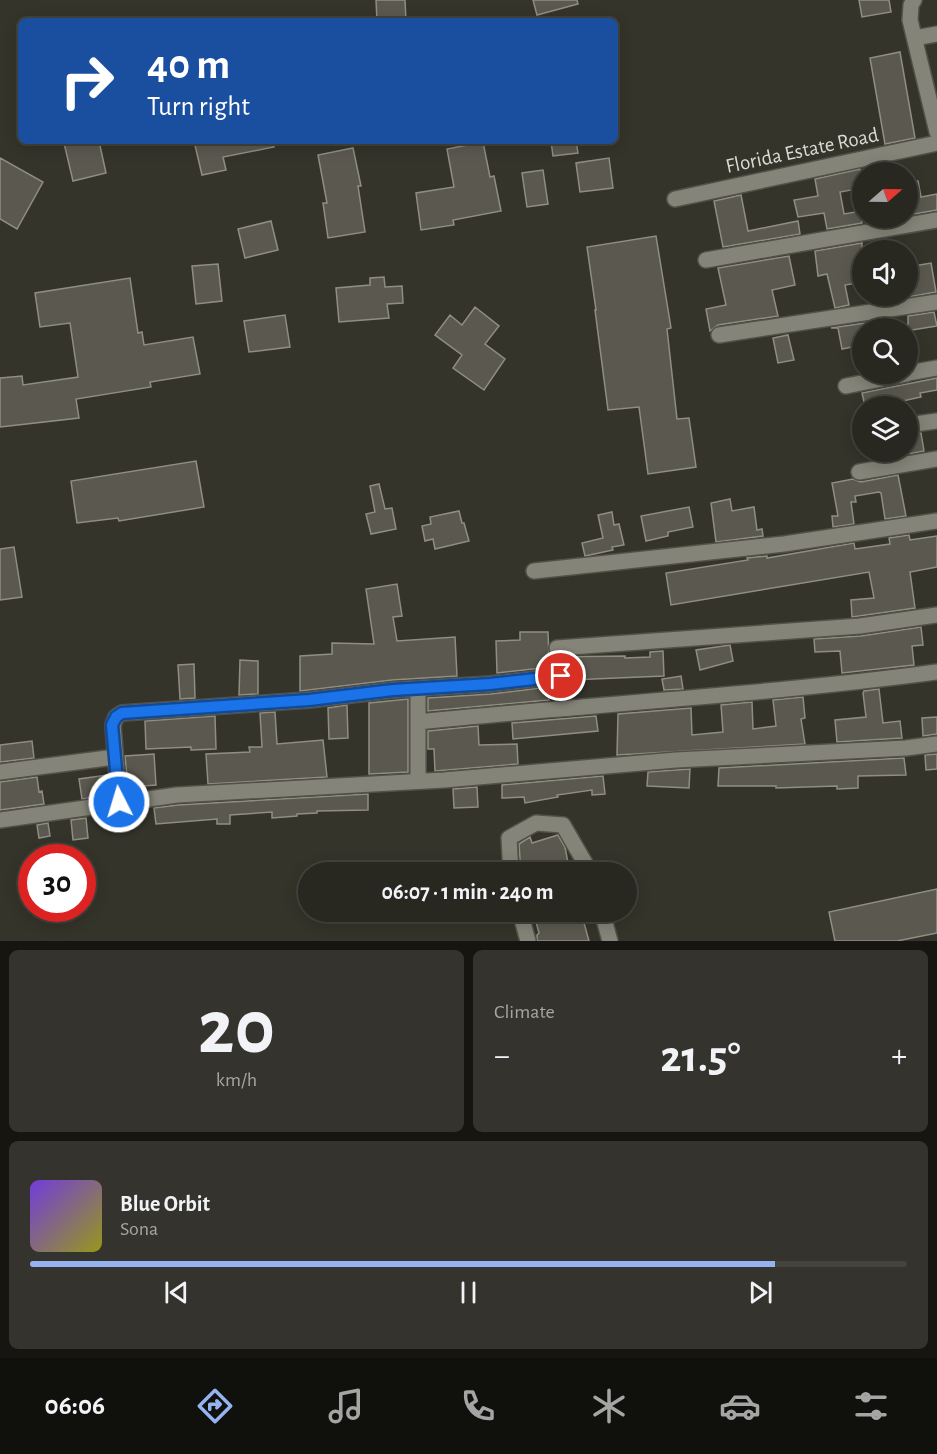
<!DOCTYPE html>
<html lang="en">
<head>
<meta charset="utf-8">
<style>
  :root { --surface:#282720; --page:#34332d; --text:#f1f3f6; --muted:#a5a5a5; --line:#44443e; --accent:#95b2f1 }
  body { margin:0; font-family:"Alegreya Sans",sans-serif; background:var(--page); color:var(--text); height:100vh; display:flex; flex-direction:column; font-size:22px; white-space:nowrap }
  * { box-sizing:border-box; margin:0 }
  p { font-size:20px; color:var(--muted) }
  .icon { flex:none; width:33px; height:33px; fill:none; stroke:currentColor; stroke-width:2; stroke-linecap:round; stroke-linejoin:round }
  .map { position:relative; height:941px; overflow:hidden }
  .side { display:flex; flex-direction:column; gap:9px; padding:9px; background:#161512; flex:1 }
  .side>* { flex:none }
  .banner { position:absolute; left:18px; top:18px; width:600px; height:126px; border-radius:9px; box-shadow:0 3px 15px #0003,0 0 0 2px var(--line); background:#1a4fa0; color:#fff; overflow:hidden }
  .needle { width:39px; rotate:70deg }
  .fabs { position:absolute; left:852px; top:162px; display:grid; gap:12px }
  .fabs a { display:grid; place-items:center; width:66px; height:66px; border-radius:50%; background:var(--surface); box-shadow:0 3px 15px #0003,0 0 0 2px var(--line); font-size:30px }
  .speed { position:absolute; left:18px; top:844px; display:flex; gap:12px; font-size:30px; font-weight:700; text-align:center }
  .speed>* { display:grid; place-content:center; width:78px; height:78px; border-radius:50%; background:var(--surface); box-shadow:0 3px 15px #0003,0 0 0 2px var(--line); line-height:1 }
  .speed .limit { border:9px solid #d22; background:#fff; color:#111 }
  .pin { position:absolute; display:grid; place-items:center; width:51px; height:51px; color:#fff; margin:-26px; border:3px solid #fff; border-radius:50%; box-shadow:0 2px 6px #0007 }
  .me { position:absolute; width:66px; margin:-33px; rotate:355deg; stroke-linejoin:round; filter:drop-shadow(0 0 4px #0008) }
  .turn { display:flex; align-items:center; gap:21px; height:126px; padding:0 30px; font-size:27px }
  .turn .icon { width:78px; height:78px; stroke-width:2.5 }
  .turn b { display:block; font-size:42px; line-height:51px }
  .big { font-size:45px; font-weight:700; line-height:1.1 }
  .side .card { flex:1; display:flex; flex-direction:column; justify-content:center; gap:9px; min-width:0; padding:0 21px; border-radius:9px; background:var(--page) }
  .side .dial { align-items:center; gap:0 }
  .dial b { font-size:78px; line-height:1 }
  .song { display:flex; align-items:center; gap:18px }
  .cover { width:72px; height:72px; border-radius:9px; background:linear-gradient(135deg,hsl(260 70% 55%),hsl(60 70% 35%)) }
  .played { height:6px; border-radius:3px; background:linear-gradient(90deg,var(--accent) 85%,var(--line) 85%) }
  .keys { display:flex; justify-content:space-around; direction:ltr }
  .heat { display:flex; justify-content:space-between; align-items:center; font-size:33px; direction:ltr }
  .side .tiles { flex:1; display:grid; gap:9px; grid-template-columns:1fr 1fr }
  .card:last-child { grid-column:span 2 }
  .trip { position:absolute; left:298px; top:862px; width:339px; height:60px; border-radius:30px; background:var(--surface); box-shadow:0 3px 15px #0003,0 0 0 2px var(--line); font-weight:700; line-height:60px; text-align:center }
  .tab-bar { display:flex; height:96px; justify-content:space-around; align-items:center; background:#10100d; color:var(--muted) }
  .tab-bar .icon { width:42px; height:42px }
  .tab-bar .selected { color:var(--accent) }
  .tab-bar b { font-size:27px; color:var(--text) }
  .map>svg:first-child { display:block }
  .building { fill:#5b594f; stroke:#8f8e83; stroke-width:1.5 }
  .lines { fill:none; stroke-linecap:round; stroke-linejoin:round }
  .minor-casing { stroke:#525149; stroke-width:18 }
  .minor { stroke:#858478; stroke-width:15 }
  .route-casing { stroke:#114b97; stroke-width:15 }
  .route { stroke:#1a73e8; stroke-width:10 }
  .labels { text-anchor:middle; stroke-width:6; stroke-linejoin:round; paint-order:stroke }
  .street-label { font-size:21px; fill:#dadad4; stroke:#35342a }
</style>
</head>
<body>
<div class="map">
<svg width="937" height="941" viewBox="0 0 937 941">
  <rect width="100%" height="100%" fill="#35342a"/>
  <!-- building -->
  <path class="building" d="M 376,0 L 405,0 L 406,21 L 377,21 Z
    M 533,0 L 577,0 L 578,4 L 537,15 Z
    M 859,0 L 889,0 L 891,12 L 862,17 Z
    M 900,52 L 915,138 L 885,144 L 870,58 Z
    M 73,141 L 99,141 L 106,173 L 73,181 L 64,143 Z
    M 194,141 L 274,141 L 274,147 L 223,157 L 226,170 L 202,175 Z
    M 551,141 L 576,141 L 578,153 L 553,156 Z
    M 483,142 L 490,177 L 494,176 L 501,211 L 453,220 L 454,225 L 421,230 L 416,193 L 454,187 L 447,149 Z
    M 353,148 L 361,186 L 358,186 L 365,232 L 328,238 L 323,203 L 327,203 L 318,155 Z
    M 0,158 L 43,182 L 17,229 L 0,219 Z
    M 609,158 L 613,188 L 580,192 L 576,163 Z
    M 860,169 L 862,188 L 840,192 L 844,214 L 862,211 L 862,223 L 827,229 L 824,213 L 798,217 L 794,200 L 818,196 L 815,179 Z
    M 543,170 L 548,204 L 527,207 L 522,173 Z
    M 918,181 L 921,197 L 937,194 L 937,210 L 908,215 L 908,182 Z
    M 741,195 L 748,231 L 798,221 L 800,234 L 723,247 L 714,201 Z
    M 271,221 L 278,250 L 245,258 L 238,229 Z
    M 656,236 L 671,328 L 667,329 L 677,419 L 689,418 L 696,467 L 648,474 L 639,407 L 608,410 L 595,310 L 596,310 L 587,247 Z
    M 862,243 L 862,282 L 845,285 L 849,305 L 835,308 L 827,274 L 818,276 L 815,251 Z
    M 789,256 L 795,285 L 772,290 L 778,316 L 718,325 L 710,331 L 706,309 L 726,305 L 718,268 Z
    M 931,263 L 936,292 L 908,297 L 908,267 Z
    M 218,264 L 222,301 L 196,304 L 192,266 Z
    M 384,277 L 385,287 L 402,286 L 403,303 L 387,304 L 389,318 L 339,322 L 336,288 L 370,285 L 370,278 Z
    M 130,278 L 138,333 L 142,332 L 144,345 L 193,337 L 200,374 L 150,382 L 151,387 L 76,399 L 79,418 L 0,427 L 0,378 L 22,376 L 23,385 L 78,377 L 70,323 L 40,327 L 35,293 Z
    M 475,307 L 499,326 L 485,344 L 505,359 L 484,390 L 453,368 L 462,355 L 435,335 L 450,315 L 462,325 Z
    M 934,312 L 937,326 L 912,330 L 908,328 L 908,316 Z
    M 285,315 L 290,347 L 249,352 L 244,321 Z
    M 865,323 L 866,328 L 862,328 L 862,345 L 842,349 L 838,328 L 831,328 Z
    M 788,335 L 794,360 L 778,363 L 773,338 Z
    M 937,378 L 937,390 L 920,393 L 921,397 L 880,406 L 865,406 L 862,393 Z
    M 921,433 L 924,451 L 908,454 L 908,435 Z
    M 196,461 L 204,507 L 119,521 L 118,518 L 77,523 L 71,481 Z
    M 898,475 L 906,516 L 885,519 L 881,493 L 879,492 L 855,496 L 856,502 L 851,502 L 854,524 L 833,527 L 832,516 L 838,516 L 832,483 L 853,479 L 861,482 Z
    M 379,484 L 385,509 L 392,508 L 396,529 L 371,534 L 366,514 L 375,512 L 370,486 Z
    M 730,499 L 732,511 L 754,507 L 757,530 L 762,529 L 763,536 L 716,542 L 711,503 Z
    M 689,507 L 693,527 L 668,532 L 668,536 L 646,541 L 641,516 Z
    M 459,511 L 462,523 L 464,523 L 469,541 L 435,549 L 433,539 L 425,541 L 422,526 L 431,524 L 430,517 Z
    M 612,512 L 614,525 L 619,524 L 624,545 L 612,547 L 613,550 L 585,556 L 582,543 L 603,538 L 598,515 Z
    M 909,535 L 910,540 L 937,536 L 937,567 L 910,572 L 915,608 L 852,617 L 851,600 L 874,598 L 869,572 L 671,605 L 666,573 L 748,560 L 747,558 L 767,556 L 767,558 L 854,543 L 855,549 L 890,544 L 889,538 Z
    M 14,547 L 22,597 L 0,600 L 0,549 Z
    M 397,584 L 402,616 L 393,617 L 397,641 L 455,637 L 457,676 L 392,680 L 300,691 L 300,656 L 332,654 L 332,643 L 374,644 L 366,589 Z
    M 921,627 L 923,645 L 912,646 L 914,665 L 842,673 L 840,651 L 815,652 L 814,639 L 861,636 Z
    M 520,632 L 548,632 L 549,657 L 625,656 L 625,658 L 650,657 L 650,652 L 663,651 L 664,676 L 570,680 L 569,671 L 560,666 L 497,673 L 496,641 L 520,640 Z
    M 730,645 L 733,661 L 700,670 L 696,650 Z
    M 240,660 L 258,661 L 258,694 L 239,695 Z
    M 194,664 L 195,698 L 180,699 L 178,665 Z
    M 681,676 L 683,689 L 664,690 L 662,679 Z
    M 548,687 L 549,700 L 428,711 L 428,698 L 491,694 Z
    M 879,689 L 883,723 L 900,721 L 902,738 L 837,742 L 835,720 L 866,717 L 863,693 L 864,691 Z
    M 803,697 L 805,718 L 801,719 L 805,744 L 617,755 L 618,714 L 691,708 L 692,735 L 723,732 L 721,705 L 752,702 L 753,729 L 776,726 L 773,700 Z
    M 408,699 L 408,772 L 369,774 L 369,703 Z
    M 347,705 L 348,738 L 329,739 L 328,708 Z
    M 275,712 L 277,744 L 323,740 L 327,777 L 208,784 L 206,754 L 250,752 L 249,747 L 262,747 L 260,713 Z
    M 215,716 L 216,749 L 191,750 L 191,747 L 146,749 L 145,721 Z
    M 596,716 L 598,731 L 513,739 L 512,723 Z
    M 937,717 L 937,734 L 923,736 L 922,718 Z
    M 478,726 L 479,745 L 517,744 L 518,764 L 435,771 L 434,749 L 428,749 L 428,731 Z
    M 32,741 L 34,758 L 0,762 L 0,745 Z
    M 154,754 L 156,785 L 128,787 L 125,756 Z
    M 937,754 L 937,769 L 926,770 L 925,755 Z
    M 904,758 L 906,775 L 858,776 L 858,788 L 837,789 L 837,786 L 776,788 L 776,786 L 718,786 L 719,768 Z
    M 690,769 L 689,788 L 647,786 L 648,772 Z
    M 107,775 L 109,795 L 82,799 L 79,779 Z
    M 603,776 L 605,794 L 592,795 L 592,790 L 557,795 L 558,797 L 525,803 L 524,797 L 502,798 L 502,785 Z
    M 37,777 L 39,792 L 42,791 L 44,804 L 0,810 L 0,782 Z
    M 477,787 L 478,807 L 454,808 L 453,789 Z
    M 368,794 L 368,810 L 317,811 L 317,813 L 297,814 L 297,816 L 272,818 L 272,812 L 230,815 L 230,824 L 217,824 L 217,819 L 156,824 L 154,808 L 178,805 Z
    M 129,812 L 131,826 L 114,827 L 112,814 Z
    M 86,818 L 88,838 L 73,840 L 71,820 Z
    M 48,823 L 50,836 L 39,838 L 37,825 Z
    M 558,835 L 565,847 L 570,873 L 521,873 L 519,844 L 530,837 L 532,843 Z
    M 937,889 L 937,933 L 897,941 L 835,941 L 829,912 Z
    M 539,912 L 581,912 L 589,941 L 537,941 L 537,935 L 539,933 L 536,922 L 540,920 Z"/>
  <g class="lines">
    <defs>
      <path id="minor" d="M 914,0 L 911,5 L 910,20 L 937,132
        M 915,38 L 937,34
        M 675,199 L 937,143
        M 706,260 L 937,220
        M 719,335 L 937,302
        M 908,373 L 937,368
        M 846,386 L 907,374
        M 908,425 L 937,421
        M 859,472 L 937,459
        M 534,571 L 784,544 L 937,521
        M 557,648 L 860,626 L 937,615
        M 418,689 L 418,780
        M 418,722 C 591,704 765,695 937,672
        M 0,772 L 115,757
        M 119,803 L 113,725 L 116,717 L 122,713 L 309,700 L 393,690 L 490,684 L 561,676
        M 0,820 L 177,795 L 444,780 L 676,760 L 906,748 L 937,744
        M 511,873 L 509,838 L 536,823 L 563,825 L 585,863 L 589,873
        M 520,912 L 528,941
        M 602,912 L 610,941"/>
    </defs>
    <!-- minor casing -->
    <use href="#minor" class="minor-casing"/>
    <!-- minor -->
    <use href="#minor" class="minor"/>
  </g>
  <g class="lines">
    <defs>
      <path id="route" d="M 119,802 L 112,725 L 116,717 L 122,713 L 309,700 L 393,690 L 490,684 L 561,676"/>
    </defs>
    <!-- route casing -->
    <use href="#route" class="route-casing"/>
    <!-- route -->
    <use href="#route" class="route"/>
  </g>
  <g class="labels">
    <!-- street labels -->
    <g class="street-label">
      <text transform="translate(802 150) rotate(-12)" y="7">Florida Estate Road</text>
    </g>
  </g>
</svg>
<div class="fabs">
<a><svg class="needle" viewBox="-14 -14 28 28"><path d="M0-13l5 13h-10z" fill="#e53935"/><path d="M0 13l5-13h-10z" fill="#a5a5a5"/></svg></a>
<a><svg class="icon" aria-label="sound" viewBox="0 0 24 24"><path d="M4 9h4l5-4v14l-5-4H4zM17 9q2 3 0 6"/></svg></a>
<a><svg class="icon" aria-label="search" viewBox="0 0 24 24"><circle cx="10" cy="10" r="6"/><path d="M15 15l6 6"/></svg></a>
<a><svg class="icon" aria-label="layers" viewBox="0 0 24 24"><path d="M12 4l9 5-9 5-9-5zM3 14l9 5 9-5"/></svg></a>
</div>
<div class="speed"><div class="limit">30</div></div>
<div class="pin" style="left:561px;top:676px;background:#d93025"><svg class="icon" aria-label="arrive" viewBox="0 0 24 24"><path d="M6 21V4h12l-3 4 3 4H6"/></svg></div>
<svg class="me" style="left:119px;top:802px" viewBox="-20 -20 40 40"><circle r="17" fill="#1a73e8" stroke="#fff" stroke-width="3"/><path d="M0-11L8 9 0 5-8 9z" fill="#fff"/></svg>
<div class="trip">06:07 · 1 min · 240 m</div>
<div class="banner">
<div class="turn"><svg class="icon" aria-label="right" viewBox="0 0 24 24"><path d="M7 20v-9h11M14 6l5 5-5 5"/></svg><div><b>40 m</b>Turn right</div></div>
</div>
</div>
<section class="side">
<div class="tiles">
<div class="card dial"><b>20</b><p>km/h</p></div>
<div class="card"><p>Climate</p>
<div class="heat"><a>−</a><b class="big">21.5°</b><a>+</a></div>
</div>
<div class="card">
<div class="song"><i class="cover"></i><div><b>Blue Orbit</b><p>Sona</p></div></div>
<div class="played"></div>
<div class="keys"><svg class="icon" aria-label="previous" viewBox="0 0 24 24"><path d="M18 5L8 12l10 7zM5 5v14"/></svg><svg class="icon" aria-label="pause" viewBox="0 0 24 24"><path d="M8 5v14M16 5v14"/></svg><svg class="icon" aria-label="next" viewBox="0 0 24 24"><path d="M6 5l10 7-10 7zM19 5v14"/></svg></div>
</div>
</div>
</section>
<nav class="tab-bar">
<b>06:06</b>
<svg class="icon selected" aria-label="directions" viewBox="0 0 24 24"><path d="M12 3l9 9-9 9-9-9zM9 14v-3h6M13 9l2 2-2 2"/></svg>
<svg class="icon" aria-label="music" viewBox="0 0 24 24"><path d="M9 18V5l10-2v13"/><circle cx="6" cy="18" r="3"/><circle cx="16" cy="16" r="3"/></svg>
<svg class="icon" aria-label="phone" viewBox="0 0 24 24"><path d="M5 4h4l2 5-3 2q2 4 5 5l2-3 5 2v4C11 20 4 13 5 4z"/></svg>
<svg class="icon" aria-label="climate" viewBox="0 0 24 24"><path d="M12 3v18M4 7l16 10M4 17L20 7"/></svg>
<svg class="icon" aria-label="car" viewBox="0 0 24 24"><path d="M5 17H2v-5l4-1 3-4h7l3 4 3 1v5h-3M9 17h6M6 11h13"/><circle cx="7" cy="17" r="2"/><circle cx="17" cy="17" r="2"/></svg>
<svg class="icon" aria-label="filters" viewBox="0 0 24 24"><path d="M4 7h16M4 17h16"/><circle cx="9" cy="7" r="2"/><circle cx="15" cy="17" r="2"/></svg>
</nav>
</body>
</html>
